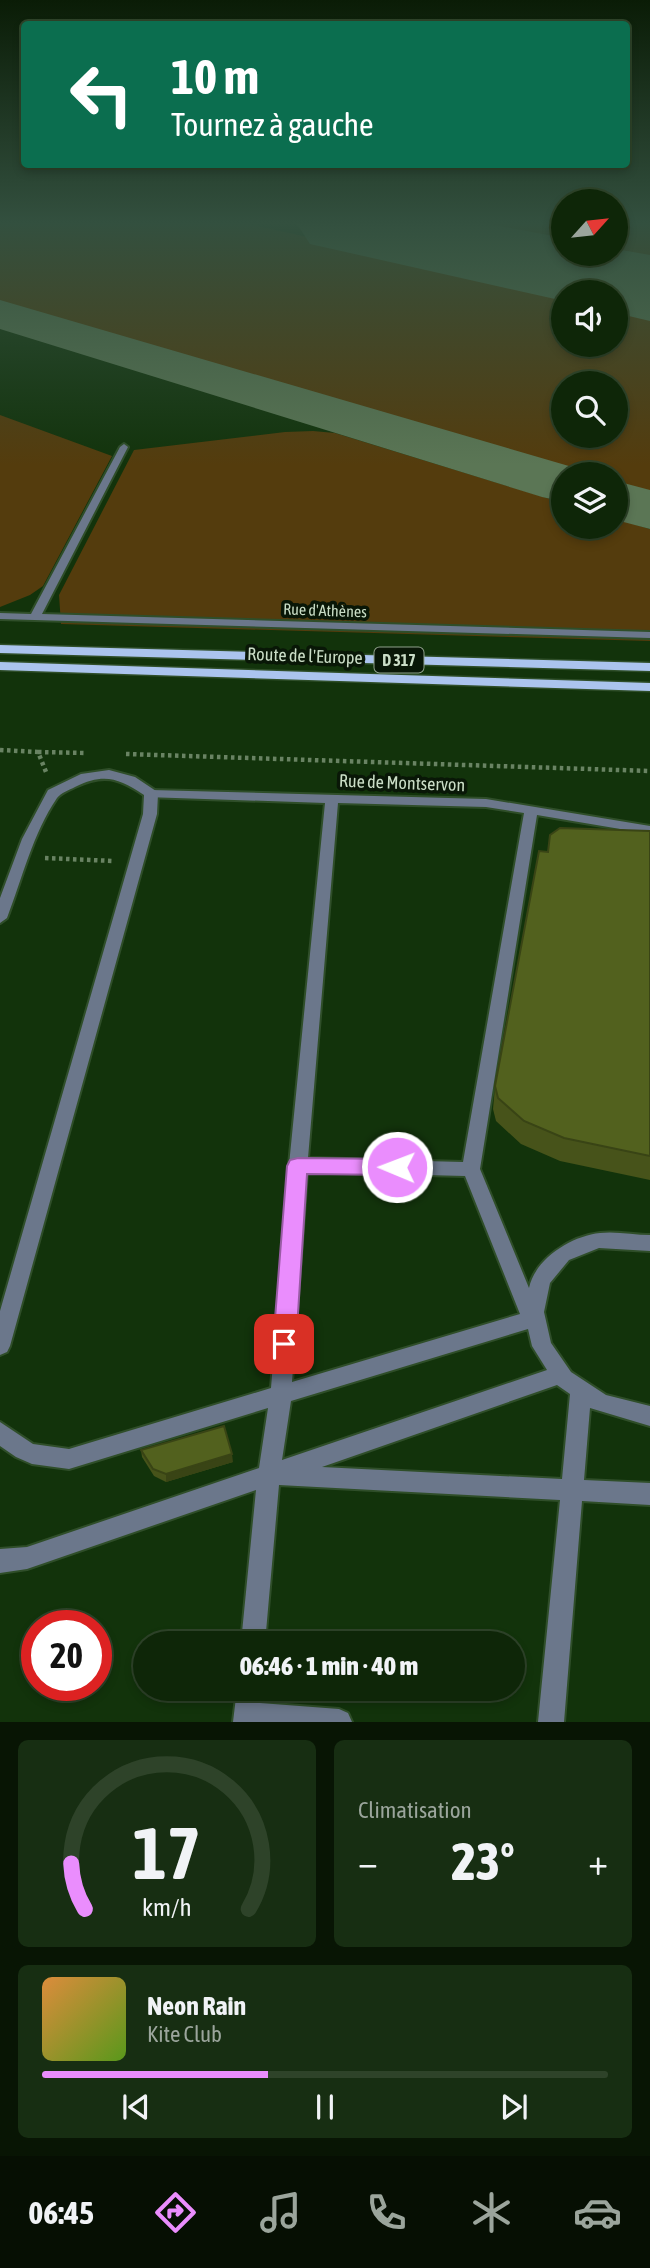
<!DOCTYPE html>
<html lang="fr">
<head>
<meta charset="utf-8">
<style>
  :root { --surface:#0e2608; --page:#172e12; --text:#f1f3f6; --muted:#9ba59c; --line:#2e4329; --accent:#ea8dfd }
  body { margin:0; font-family:"Asap Condensed",sans-serif; background:var(--page); color:var(--text); height:100vh; display:flex; flex-direction:column; font-size:26px; white-space:nowrap }
  * { box-sizing:border-box; margin:0 }
  p { font-size:23px; color:var(--muted) }
  .icon { flex:none; width:38px; height:38px; fill:none; stroke:currentColor; stroke-width:2; stroke-linecap:round; stroke-linejoin:round }
  .map { position:relative; height:1722px; overflow:hidden }
  .drawer { display:flex; flex-direction:column; gap:18px; padding:18px; background:#081504; flex:1 }
  .drawer>* { flex:none }
  .top-card { position:absolute; left:21px; top:21px; width:609px; height:147px; border-radius:7px; box-shadow:0 4px 10px #0003,0 0 0 2px var(--line); background:#0b6e4f; color:#fff; overflow:hidden }
  .needle { width:46px; rotate:63deg }
  .buttons { position:absolute; left:551px; top:189px; display:grid; gap:14px }
  .buttons a { display:grid; place-items:center; width:77px; height:77px; border-radius:50%; background:var(--surface); box-shadow:0 4px 10px #0003,0 0 0 2px var(--line); font-size:35px }
  .speed { position:absolute; left:21px; top:1610px; display:flex; gap:14px; font-size:35px; font-weight:700; text-align:center }
  .speed>* { display:grid; place-content:center; width:91px; height:91px; border-radius:50%; background:var(--surface); box-shadow:0 4px 10px #0003,0 0 0 2px var(--line); line-height:1 }
  .speed .limit { border:10px solid #d22; background:#fff; color:#111 }
  .pin { position:absolute; display:grid; place-items:center; width:60px; height:60px; color:#fff; margin:-30px; border-radius:14px; box-shadow:0 4px 10px #0006 }
  .me { position:absolute; width:77px; margin:-38px; rotate:271deg; stroke-linejoin:round; filter:drop-shadow(0 0 5px #0008) }
  .turn { display:flex; align-items:center; gap:24px; height:147px; padding:0 35px; font-size:32px }
  .turn .icon { width:91px; height:91px; stroke-width:2.5 }
  .turn b { display:block; font-size:49px; line-height:60px }
  .big { font-size:52px; font-weight:800; line-height:1.1 }
  .drawer .tile { flex:1; display:flex; flex-direction:column; justify-content:center; gap:10px; min-width:0; padding:0 24px; border-radius:10px; background:var(--page) }
  .drawer .dial { align-items:center; gap:0 }
  .dial svg { height:182px; overflow:visible; fill:none; stroke:var(--line); stroke-width:7; stroke-linecap:round; text-anchor:middle }
  .dial text { fill:var(--text); stroke:none }
  .song { display:flex; align-items:center; gap:21px }
  .cover { width:84px; height:84px; border-radius:10px; background:linear-gradient(135deg,hsl(30 70% 55%),hsl(90 70% 35%)) }
  .played { height:7px; border-radius:4px; background:linear-gradient(90deg,var(--accent) 40%,var(--line) 40%) }
  .keys { display:flex; justify-content:space-around; direction:ltr }
  .heat { display:flex; justify-content:space-between; align-items:center; font-size:38px; direction:ltr }
  .drawer .tiles { flex:1; display:grid; gap:18px; grid-template-columns:1fr 1fr }
  .tile:last-child { grid-column:span 2 }
  .trip { position:absolute; left:133px; top:1631px; width:392px; height:70px; border-radius:35px; background:var(--surface); box-shadow:0 4px 10px #0003,0 0 0 2px var(--line); font-weight:800; line-height:70px; text-align:center }
  .tab-bar { display:flex; height:112px; justify-content:space-around; align-items:center; background:#060f03; color:var(--muted) }
  .tab-bar .icon { width:49px; height:49px }
  .tab-bar .selected { color:var(--accent) }
  .tab-bar b { font-size:32px; color:var(--text) }
  .map>svg:first-child { display:block }
  .green { fill:#543c0d; fill-rule:evenodd }
  .lines { fill:none; stroke-linecap:round; stroke-linejoin:round }
  .taxiway { fill:#5b7655; fill-rule:evenodd }
  .runway { fill:#5b7655; fill-rule:evenodd }
  .lane-casing { stroke:#2f4e29; stroke-width:4 }
  .street-casing { stroke:#2f4e29; stroke-width:4 }
  .primary-casing { stroke:#2f4e29; stroke-width:3 }
  .path { stroke:#698363; stroke-width:4.5; stroke-dasharray:3.5 3.5; stroke-linecap:butt }
  .lane { fill:#6b778b; fill-rule:evenodd }
  .street { fill:#6b778b; fill-rule:evenodd }
  .primary { fill:#abc4ee; fill-rule:evenodd }
  .wall { fill:#47531a }
  .shaded-wall { fill:#394415 }
  .building { fill:#52611e; stroke:#394415; stroke-width:2 }
  .route { fill:#ea8dfd; stroke:#985ca4; stroke-width:2 }
  .labels { text-anchor:middle; stroke-width:7; stroke-linejoin:round; paint-order:stroke }
  .far-street-label { font-size:16px; fill:#caddc6; stroke:#091707 }
  .shield { fill:#091707; stroke:#90a28d; stroke-width:2 }
  .shield-label { font-size:16px; font-weight:bold; fill:#caddc6 }
  .street-label { font-size:18px; fill:#caddc6; stroke:#091707 }
</style>
</head>
<body>
<div class="map">
<svg width="650" height="1722" viewBox="0 0 650 1722">
  <rect width="100%" height="100%" fill="#12330b"/>
  <!-- green -->
  <path class="green" d="M 0,224 L 248,224 L 563,293 L 564,345 L 616,345 L 616,304 L 650,312 L 650,492 L 616,482 L 616,474 L 589,474 L 0,301 ZM 564,383 L 616,383 L 616,436 L 564,436 Z
    M 444,224 L 563,224 L 563,248 Z
    M 616,224 L 650,224 L 650,265 L 594,254 L 616,254 Z
    M 0,415 L 112,456 L 43,586 L 30,595 L 0,607 Z
    M 313,431 L 335,433 L 563,503 L 564,527 L 616,527 L 616,519 L 650,529 L 650,641 L 61,624 L 59,595 L 134,450 L 285,432 Z"/>
  <g class="lines">
    <!-- taxiway -->
    <path class="taxiway" d="M 0,300 L 586,471 L 588,474 L 564,474 L 564,502 L 542,497 L 0,329 Z
      M 616,481 L 650,490 L 650,529 L 616,520 Z"/>
    <!-- runway -->
    <path class="runway" d="M 297,224 L 489,224 L 564,238 L 564,254 L 616,254 L 616,249 L 650,255 L 650,321 L 616,313 L 616,292 L 564,292 L 564,301 L 310,244 Z"/>
    <defs>
      <path id="lane" d="M 124,444 L 128,447 L 42,614 L 650,632 L 650,638 L 0,619 L 0,613 L 31,614 L 120,447 Z
        M 151,790 L 486,799 L 650,826 L 650,834 L 537,815 L 480,1169 L 529,1288 C 535,1259 571,1236 600,1233 C 616,1231 634,1235 650,1235 L 650,1251 L 599,1248 L 569,1260 L 550,1283 L 544,1312 L 551,1343 L 571,1372 L 606,1395 L 650,1406 L 650,1426 L 590,1408 L 584,1480 L 650,1483 L 650,1505 L 582,1501 L 564,1722 L 538,1722 L 560,1500 L 279,1485 L 265,1643 L 241,1643 L 256,1490 L 27,1569 L 0,1573 L 0,1549 L 27,1547 L 259,1468 L 268,1408 L 69,1469 L 32,1464 L 16,1457 L 0,1446 L 0,1422 L 33,1444 L 69,1449 L 271,1388 L 289,1165 L 325,803 L 146,797 L 144,794 ZM 338,803 L 486,807 L 524,813 L 463,1162 L 308,1158 ZM 307,1172 L 465,1176 L 520,1314 L 292,1382 ZM 528,1329 L 532,1346 L 547,1370 L 282,1460 L 291,1401 ZM 557,1385 L 570,1394 L 562,1479 L 322,1467 Z
        M 237,1689 L 261,1689 L 260,1703 L 339,1709 L 348,1713 L 352,1722 L 233,1722 Z"/>
      <path id="street" d="M 109,770 L 135,777 L 156,791 L 158,794 L 157,814 L 10,1346 L 7,1352 L 0,1355 L 0,1311 L 143,814 L 144,795 C 118,778 104,773 75,787 C 69,790 61,793 57,798 C 33,833 22,879 7,918 L 0,923 L 0,898 L 22,839 L 48,790 L 81,774 Z"/>
      <path id="primary" d="M 0,645 L 650,663 L 650,671 L 0,653 Z
        M 0,662 L 650,683 L 650,691 L 0,670 Z"/>
    </defs>
    <!-- lane casing -->
    <use href="#lane" class="lane-casing"/>
    <!-- street casing -->
    <use href="#street" class="street-casing"/>
    <!-- primary casing -->
    <use href="#primary" class="primary-casing"/>
    <!-- path -->
    <path class="path" d="M 0,750 L 38,752 L 46,772
      M 38,752 L 86,753
      M 126,754 L 650,771
      M 45,858 L 113,861"/>
    <!-- lane -->
    <use href="#lane" class="lane"/>
    <!-- street -->
    <use href="#street" class="street"/>
    <!-- primary -->
    <use href="#primary" class="primary"/>
  </g>
  <!-- wall -->
  <path class="wall" d="M 650,831 L 650,1180 L 560,1161 L 521,1144 L 496,1121 L 493,1109 L 495,1086 L 548,852 Z
    M 141,1450 L 233,1462 L 166,1482 L 154,1476 L 142,1457 Z"/>
  <!-- shaded-wall -->
  <path class="shaded-wall" d="M 232,1454 L 233,1462 L 166,1482 L 166,1474 Z"/>
  <!-- building -->
  <path class="building" d="M 560,828 L 650,831 L 650,1156 L 564,1138 L 524,1121 L 498,1098 L 495,1086 L 539,851 L 548,852 L 550,835 Z
    M 224,1426 L 232,1454 L 166,1474 L 153,1469 L 141,1450 Z"/>
  <!-- sky -->
  <linearGradient id="sky" x2="0" y2="1"><stop stop-color="#0a1c06"/><stop offset="0.48" stop-color="#33503f"/><stop offset="1" stop-color="#33503f" stop-opacity="0"/></linearGradient>
  <rect width="650" height="465" fill="url(#sky)"/>
  <!-- route -->
  <path class="route" d="M 298,1158 L 397,1159 L 404,1162 L 407,1167 L 404,1173 L 397,1175 L 307,1174 L 296,1344 L 293,1351 L 284,1354 L 276,1351 L 273,1344 L 287,1166 L 290,1160 Z"/>
  <g class="labels">
    <!-- far-street labels -->
    <g class="far-street-label">
      <text transform="translate(325 610) rotate(2)" y="6">Rue d'Athènes</text>
    </g>
    <!-- shield labels -->
    <rect class="shield" x="374.5" y="647.5" width="49" height="25" rx="5"/>
    <g class="shield-label">
      <text x="399" y="666">D 317</text>
    </g>
    <!-- street labels -->
    <g class="street-label">
      <text transform="translate(305 656) rotate(2)" y="6">Route de l'Europe</text>
      <text transform="translate(402 783) rotate(2)" y="6">Rue de Montservon</text>
    </g>
  </g>
</svg>
<div class="buttons">
<a><svg class="needle" viewBox="-14 -14 28 28"><path d="M0-13l5 13h-10z" fill="#e53935"/><path d="M0 13l5-13h-10z" fill="#9ba59c"/></svg></a>
<a><svg class="icon" aria-label="sound" viewBox="0 0 24 24"><path d="M4 9h4l5-4v14l-5-4H4zM17 9q2 3 0 6"/></svg></a>
<a><svg class="icon" aria-label="search" viewBox="0 0 24 24"><circle cx="10" cy="10" r="6"/><path d="M15 15l6 6"/></svg></a>
<a><svg class="icon" aria-label="layers" viewBox="0 0 24 24"><path d="M12 4l9 5-9 5-9-5zM3 14l9 5 9-5"/></svg></a>
</div>
<div class="speed"><div class="limit">20</div></div>
<div class="pin" style="left:284px;top:1344px;background:#d93025"><svg class="icon" aria-label="arrive" viewBox="0 0 24 24"><path d="M6 21V4h12l-3 4 3 4H6"/></svg></div>
<svg class="me" style="left:397px;top:1167px" viewBox="-20 -20 40 40"><circle r="17" fill="#ea8dfd" stroke="#fff" stroke-width="3"/><path d="M0-11L8 9 0 5-8 9z" fill="#fff"/></svg>
<div class="trip">06:46 · 1 min · 40 m</div>
<div class="top-card">
<div class="turn"><svg class="icon" aria-label="left" viewBox="0 0 24 24"><path d="M17 20v-9H6M10 6l-5 5 5 5"/></svg><div><b>10 m</b>Tournez à gauche</div></div>
</div>
</div>
<section class="drawer">
<div class="tiles">
<div class="tile dial"><svg viewBox="0 0 100 80">
<path d="M14 69A42 42 0 1 1 86 69"/>
<path d="M14 69A42 42 0 0 1 8 49" stroke="#ea8dfd"/>
<text x="50" y="56" font-size="32" font-weight="700">17</text>
<text x="50" y="72" font-size="11">km/h</text>
</svg></div>
<div class="tile"><p>Climatisation</p>
<div class="heat"><a>−</a><b class="big">23°</b><a>+</a></div>
</div>
<div class="tile">
<div class="song"><i class="cover"></i><div><b>Neon Rain</b><p>Kite Club</p></div></div>
<div class="played"></div>
<div class="keys"><svg class="icon" aria-label="previous" viewBox="0 0 24 24"><path d="M18 5L8 12l10 7zM5 5v14"/></svg><svg class="icon" aria-label="pause" viewBox="0 0 24 24"><path d="M8 5v14M16 5v14"/></svg><svg class="icon" aria-label="next" viewBox="0 0 24 24"><path d="M6 5l10 7-10 7zM19 5v14"/></svg></div>
</div>
</div>
</section>
<nav class="tab-bar">
<b>06:45</b>
<svg class="icon selected" aria-label="directions" viewBox="0 0 24 24"><path d="M12 3l9 9-9 9-9-9zM9 14v-3h6M13 9l2 2-2 2"/></svg>
<svg class="icon" aria-label="music" viewBox="0 0 24 24"><path d="M9 18V5l10-2v13"/><circle cx="6" cy="18" r="3"/><circle cx="16" cy="16" r="3"/></svg>
<svg class="icon" aria-label="phone" viewBox="0 0 24 24"><path d="M5 4h4l2 5-3 2q2 4 5 5l2-3 5 2v4C11 20 4 13 5 4z"/></svg>
<svg class="icon" aria-label="climate" viewBox="0 0 24 24"><path d="M12 3v18M4 7l16 10M4 17L20 7"/></svg>
<svg class="icon" aria-label="car" viewBox="0 0 24 24"><path d="M5 17H2v-5l4-1 3-4h7l3 4 3 1v5h-3M9 17h6M6 11h13"/><circle cx="7" cy="17" r="2"/><circle cx="17" cy="17" r="2"/></svg>
</nav>
</body>
</html>
